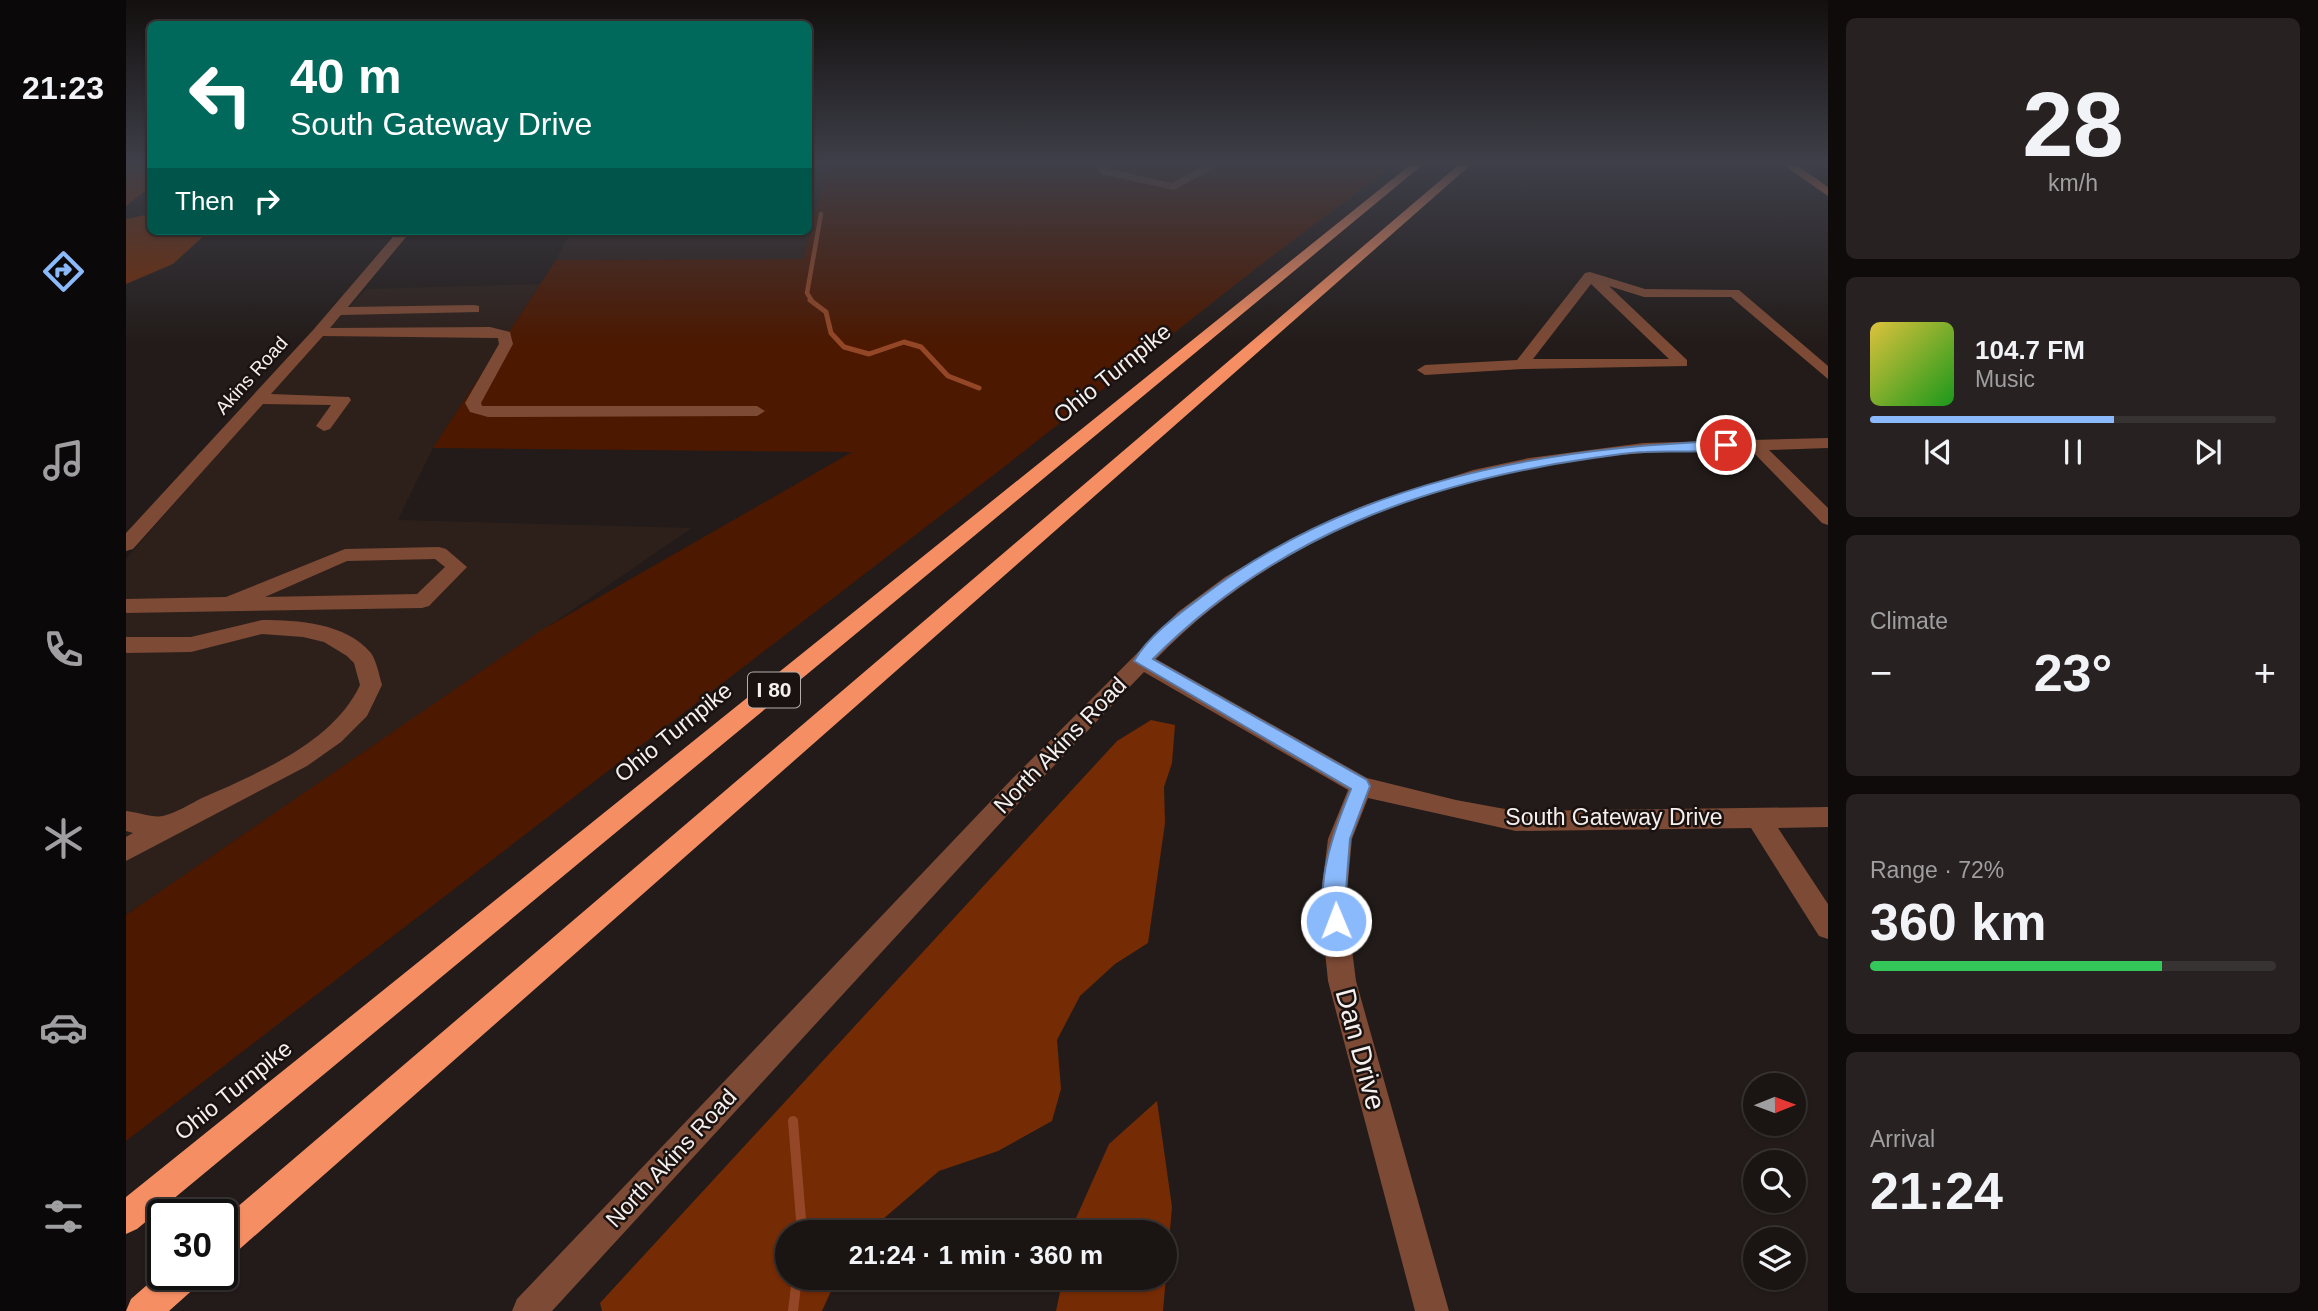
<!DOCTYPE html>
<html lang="en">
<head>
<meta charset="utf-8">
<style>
  :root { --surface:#1a1413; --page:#272121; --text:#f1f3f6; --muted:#9f9ea0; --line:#383333; --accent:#8bbafc }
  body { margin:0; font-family:Arial,sans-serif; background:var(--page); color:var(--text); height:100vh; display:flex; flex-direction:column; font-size:26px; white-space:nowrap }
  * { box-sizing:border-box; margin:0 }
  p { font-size:23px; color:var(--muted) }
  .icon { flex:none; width:38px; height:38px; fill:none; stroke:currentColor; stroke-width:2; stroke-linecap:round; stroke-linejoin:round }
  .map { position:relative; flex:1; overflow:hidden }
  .details { display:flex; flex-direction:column; gap:18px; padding:18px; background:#0e0b0a; width:490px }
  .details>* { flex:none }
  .hud { position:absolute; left:21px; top:21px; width:665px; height:214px; border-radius:10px; box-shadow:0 2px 5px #0004,0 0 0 2px var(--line); background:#00695c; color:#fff; overflow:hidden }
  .needle { width:46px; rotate:89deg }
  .controls { position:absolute; left:1617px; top:1073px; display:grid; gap:14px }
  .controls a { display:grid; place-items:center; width:63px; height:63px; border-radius:50%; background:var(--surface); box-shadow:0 2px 5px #0004,0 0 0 2px var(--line); font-size:35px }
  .speed { position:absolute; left:21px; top:1199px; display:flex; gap:14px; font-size:35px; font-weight:700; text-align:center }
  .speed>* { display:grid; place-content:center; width:91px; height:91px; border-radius:50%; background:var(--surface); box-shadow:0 2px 5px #0004,0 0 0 2px var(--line); line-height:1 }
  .speed .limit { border:4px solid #111; border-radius:10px; background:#fff; color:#111 }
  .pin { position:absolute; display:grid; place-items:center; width:60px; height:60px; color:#fff; margin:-30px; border:4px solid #fff; border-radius:50%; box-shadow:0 2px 7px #0007 }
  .me { position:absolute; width:77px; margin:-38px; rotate:359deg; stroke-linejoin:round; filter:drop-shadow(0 0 5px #0008) }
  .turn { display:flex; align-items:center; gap:24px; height:147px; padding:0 28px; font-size:32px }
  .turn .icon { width:91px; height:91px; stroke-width:2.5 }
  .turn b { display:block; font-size:49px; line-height:60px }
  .then { display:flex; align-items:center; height:66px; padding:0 28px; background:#0003; gap:14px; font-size:26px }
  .big { font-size:52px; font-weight:700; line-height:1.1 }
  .details .tile { flex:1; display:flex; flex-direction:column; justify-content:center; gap:10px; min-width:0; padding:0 24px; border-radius:10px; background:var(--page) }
  .details .dial { align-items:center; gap:0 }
  .dial b { font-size:91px; line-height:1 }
  .song { display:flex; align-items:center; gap:21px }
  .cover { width:84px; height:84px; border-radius:10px; background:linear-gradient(135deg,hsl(50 70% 55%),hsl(120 70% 35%)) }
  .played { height:7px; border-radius:4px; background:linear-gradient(90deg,var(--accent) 60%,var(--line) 60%) }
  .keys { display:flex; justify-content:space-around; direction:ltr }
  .heat { display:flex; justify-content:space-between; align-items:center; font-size:38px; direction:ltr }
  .charge { height:10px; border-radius:5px; background:linear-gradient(90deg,#34c759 72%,var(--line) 0) }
  .trip { position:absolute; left:649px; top:1220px; width:402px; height:70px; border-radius:35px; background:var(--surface); box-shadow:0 2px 5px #0004,0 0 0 2px var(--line); font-weight:700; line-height:70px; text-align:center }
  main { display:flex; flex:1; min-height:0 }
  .tabs { display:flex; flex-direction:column; width:126px; justify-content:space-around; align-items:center; background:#0a0808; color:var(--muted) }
  .tabs .icon { width:49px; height:49px }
  .tabs .on { color:var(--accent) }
  .tabs b { font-size:32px; color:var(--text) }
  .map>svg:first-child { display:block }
  .built { fill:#2d201b }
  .green { fill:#4c1800 }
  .forest { fill:#752b04 }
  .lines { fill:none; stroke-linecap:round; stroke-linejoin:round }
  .stream-far2 { stroke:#944726; stroke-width:4.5 }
  .stream-far1 { stroke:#944726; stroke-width:5 }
  .stream { stroke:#944726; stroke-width:10 }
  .minor { fill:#7d4a35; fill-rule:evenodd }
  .major { fill:#df7345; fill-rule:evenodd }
  .highway { fill:#f68e63; fill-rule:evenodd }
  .route { fill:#8bbafc; stroke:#5a79a4; stroke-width:2 }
  .labels { text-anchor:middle; stroke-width:5; stroke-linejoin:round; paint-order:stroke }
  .far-street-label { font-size:19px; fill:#f5f0ee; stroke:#191210 }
  .shield { fill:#191210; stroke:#b3adab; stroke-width:2 }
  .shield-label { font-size:21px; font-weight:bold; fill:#f5f0ee }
  .street-label { font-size:23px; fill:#f5f0ee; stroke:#191210 }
  .near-street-label { font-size:28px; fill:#f5f0ee; stroke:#191210 }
</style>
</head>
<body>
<main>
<nav class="tabs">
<b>21:23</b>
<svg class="icon on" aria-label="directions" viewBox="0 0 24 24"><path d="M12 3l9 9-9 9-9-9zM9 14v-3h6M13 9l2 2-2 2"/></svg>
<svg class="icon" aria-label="music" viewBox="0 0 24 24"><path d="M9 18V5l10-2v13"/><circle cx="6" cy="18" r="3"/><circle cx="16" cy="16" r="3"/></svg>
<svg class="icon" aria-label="phone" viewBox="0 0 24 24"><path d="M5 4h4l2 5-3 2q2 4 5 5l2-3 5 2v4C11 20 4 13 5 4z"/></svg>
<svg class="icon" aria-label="climate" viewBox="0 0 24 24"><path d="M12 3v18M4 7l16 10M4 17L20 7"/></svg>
<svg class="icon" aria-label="car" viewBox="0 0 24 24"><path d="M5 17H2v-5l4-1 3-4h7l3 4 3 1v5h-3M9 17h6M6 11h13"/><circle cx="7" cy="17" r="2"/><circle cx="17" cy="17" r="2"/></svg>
<svg class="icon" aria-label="filters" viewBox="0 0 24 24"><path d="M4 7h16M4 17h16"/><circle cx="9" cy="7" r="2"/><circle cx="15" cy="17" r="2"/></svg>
</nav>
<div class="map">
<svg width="1702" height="1311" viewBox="0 0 1702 1311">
  <rect width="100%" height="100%" fill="#221b19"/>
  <!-- built -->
  <path class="built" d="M 683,161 L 703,161 L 677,259 L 430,260 L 445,231 L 682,231 Z
    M 414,284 L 307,448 L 272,520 L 566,528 L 0,915 L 0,559 L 165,370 L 240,289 Z"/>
  <!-- green -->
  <path class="green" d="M 703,161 L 1273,161 L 1133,266 L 878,467 L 0,1141 L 0,915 L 414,631 L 726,452 L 307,448 L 430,260 L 677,259 Z"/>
  <!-- forest -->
  <path class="forest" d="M 0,161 L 24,161 L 24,187 L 0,206 Z
    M 24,214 L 24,231 L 83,231 L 47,264 L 0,284 L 0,219 Z
    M 1025,720 L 1049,725 L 1046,763 L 1038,787 L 1039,823 L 1022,943 L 989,964 L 954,996 L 931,1040 L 935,1089 L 926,1121 L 872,1151 L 813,1171 L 742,1232 L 662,1232 L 662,1278 L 711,1278 L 696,1311 L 476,1311 L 474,1303 L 991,741 Z
    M 1031,1101 L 1046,1207 L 1037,1311 L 930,1311 L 937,1278 L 1040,1278 L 1040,1232 L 947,1232 L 950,1218 L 983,1144 Z"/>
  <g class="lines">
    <!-- stream-far2 -->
    <path class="stream-far2" d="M 686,301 L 681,293 L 695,214"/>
    <!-- stream-far1 -->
    <path class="stream-far1" d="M 684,300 L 700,312 L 705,333 L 718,347 L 743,354 L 778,342 L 795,347 L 822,376 L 853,388"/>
    <!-- stream -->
    <path class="stream" d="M 667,1121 L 676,1232
      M 667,1311 L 671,1278"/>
    <!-- minor -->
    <path class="minor" d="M 967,161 L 978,161 L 983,169 L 1046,183 L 1087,161 L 1101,161 L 1048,190 L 975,174 Z
      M 272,231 L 285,231 L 222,307 L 348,305 L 353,306 L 353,312 L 215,315 L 204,328 L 364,327 L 384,332 L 387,344 L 355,403 L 356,406 L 631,406 L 639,411 L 631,416 L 362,417 L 344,412 L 339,403 L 373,344 L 372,338 L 197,336 L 145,394 L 223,397 L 225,400 L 204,429 L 198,431 L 190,426 L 205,405 L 137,404 L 7,549 L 0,551 L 0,533 L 188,329 Z
      M 1464,272 L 1519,289 L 1613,290 L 1702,366 L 1702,379 L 1605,297 L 1518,297 L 1483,286 L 1561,360 L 1561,366 L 1396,369 L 1299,375 L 1291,370 L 1299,365 L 1391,360 L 1459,273 ZM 1465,284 L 1543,359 L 1407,359 Z
      M 1702,438 L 1702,448 L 1643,450 L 1702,508 L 1702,525 L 1696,523 L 1625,450 C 1589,451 1554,451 1518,453 C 1341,465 1155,529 1030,659 L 1241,778 L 1330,800 L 1390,811 L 1702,807 L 1702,827 L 1652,828 L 1702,904 L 1702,939 L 1693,936 L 1625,828 L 1390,831 L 1242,798 L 1226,839 L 1220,902 L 1230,981 L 1323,1311 L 1289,1311 L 1202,981 L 1194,902 L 1202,839 L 1222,790 L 1018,672 L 900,795 L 426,1311 L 386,1311 L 391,1299 L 884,781 L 1052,612 L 1099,577 L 1171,536 L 1239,505 L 1347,470 L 1403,458 L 1517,443 Z
      M 313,547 L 320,549 L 341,567 L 303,606 L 296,608 L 0,613 L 0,599 L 100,597 L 219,549 ZM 309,559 L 319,567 L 291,594 L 139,597 L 221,561 Z
      M 136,620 C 172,620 220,623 245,653 C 251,662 253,675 256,685 L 241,716 L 215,742 L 181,766 L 0,861 L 0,837 L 7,833 L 0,831 L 0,811 C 11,812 27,818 37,816 C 50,813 64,804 76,798 C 132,773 207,743 234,685 L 228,663 L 221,656 L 198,642 L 177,637 L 136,634 L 65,652 L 0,653 L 0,637 L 65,637 Z"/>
    <!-- major -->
    <path class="major" d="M 1652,161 L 1665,161 L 1702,187 L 1702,196 Z"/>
    <!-- highway -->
    <path class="highway" d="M 1289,161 L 1301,161 L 11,1229 L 0,1234 L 0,1197 Z
      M 1337,161 L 1349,161 L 108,1254 L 96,1258 L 96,1220 Z
      M 37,1271 L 37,1274 L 76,1274 L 71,1286 L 43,1311 L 0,1311 L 5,1299 Z"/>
  </g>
  <!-- sky -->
  <linearGradient id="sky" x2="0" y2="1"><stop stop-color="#130f0e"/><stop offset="0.47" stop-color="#3e3f49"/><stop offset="1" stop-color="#3e3f49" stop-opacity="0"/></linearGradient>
  <rect width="1702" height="345" fill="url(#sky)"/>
  <!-- route -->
  <path class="route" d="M 1600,441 L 1605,443 L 1605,448 C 1578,454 1547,450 1520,452 C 1502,452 1485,456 1467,458 C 1299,482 1148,537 1027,659 L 1241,780 L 1244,786 L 1224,839 L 1217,928 L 1210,931 L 1203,928 C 1185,889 1210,825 1225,789 L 1008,661 C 1023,635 1054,613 1078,595 C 1227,482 1417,447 1600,441 Z"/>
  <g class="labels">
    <!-- far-street labels -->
    <g class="far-street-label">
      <text transform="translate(125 375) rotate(-48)" y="7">Akins Road</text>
    </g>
    <!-- shield labels -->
    <rect class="shield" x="622" y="672.5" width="52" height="35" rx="5"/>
    <g class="shield-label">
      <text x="648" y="697">I 80</text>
    </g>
    <!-- street labels -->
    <g class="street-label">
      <text transform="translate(986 373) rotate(-39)" y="8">Ohio Turnpike</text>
      <text transform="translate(547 732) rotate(-39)" y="8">Ohio Turnpike</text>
      <text transform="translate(934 745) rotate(-46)" y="8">North Akins Road</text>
      <text x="1488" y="825">South Gateway Drive</text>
      <text transform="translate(107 1090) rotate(-39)" y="8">Ohio Turnpike</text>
      <text transform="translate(545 1158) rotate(-47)" y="8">North Akins Road</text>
    </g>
    <!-- near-street labels -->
    <g class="near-street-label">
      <text transform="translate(1235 1049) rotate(75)" y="10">Dan Drive</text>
    </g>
  </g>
</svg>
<div class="controls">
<a><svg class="needle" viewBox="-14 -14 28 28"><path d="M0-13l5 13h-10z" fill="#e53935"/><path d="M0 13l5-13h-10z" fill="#9f9ea0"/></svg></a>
<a><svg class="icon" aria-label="search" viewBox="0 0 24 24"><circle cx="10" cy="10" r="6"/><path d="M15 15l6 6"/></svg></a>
<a><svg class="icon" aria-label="layers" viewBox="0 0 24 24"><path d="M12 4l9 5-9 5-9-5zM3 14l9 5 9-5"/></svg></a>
</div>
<div class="speed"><div class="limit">30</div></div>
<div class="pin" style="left:1600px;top:445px;background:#d93025"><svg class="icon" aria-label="arrive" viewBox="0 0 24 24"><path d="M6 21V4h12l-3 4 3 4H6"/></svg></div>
<svg class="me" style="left:1210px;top:921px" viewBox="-20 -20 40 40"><circle r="17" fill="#8bbafc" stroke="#fff" stroke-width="3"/><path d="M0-11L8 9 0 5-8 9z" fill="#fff"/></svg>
<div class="trip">21:24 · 1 min · 360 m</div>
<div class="hud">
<div class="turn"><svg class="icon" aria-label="left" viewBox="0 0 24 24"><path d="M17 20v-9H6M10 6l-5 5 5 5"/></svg><div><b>40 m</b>South Gateway Drive</div></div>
<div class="then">Then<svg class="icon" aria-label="right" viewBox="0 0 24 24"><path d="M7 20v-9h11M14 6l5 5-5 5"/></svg></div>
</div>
</div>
<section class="details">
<div class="tile dial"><b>28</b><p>km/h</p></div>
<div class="tile">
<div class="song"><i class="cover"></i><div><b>104.7 FM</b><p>Music</p></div></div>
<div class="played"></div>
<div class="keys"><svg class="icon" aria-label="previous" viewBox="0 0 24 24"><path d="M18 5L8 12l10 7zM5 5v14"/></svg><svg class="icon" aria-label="pause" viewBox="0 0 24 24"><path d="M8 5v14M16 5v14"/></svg><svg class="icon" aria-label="next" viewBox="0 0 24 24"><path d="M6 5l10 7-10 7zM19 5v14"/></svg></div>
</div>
<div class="tile"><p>Climate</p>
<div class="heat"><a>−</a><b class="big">23°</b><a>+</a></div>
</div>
<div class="tile"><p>Range · 72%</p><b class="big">360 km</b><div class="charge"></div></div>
<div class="tile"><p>Arrival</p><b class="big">21:24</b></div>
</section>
</main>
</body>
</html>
